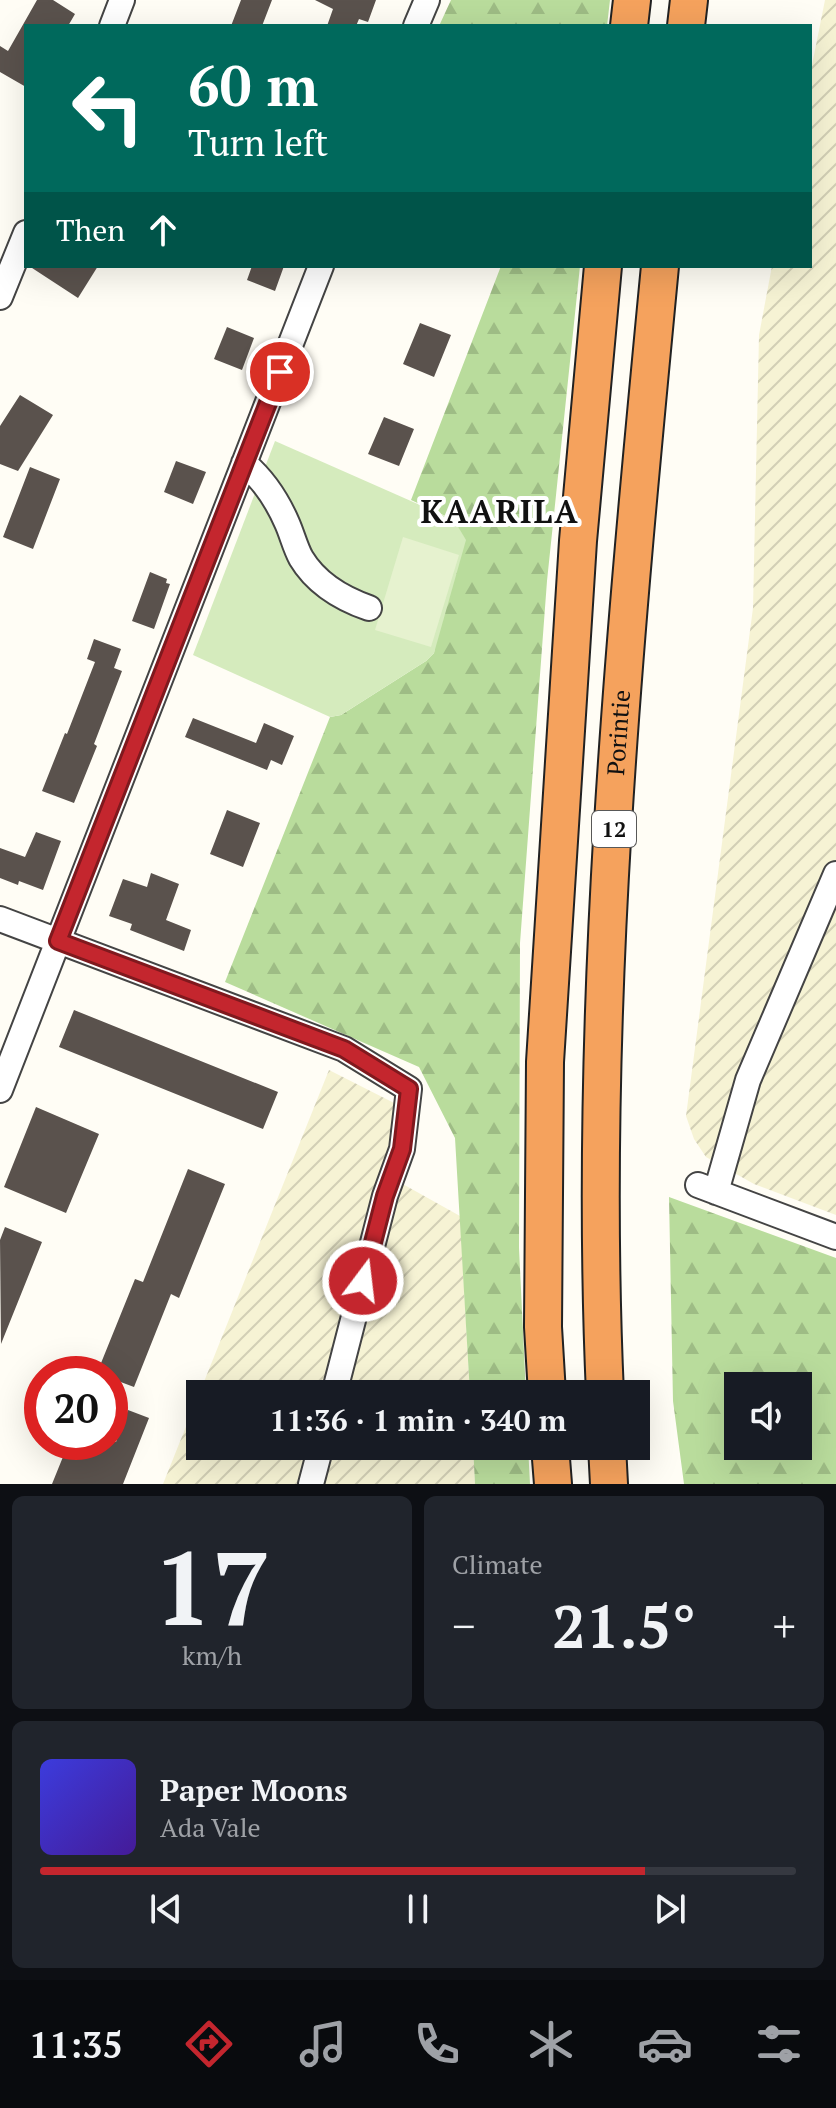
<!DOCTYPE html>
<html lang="en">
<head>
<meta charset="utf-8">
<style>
  :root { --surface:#171b24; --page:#20242c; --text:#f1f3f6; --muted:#9ea1a6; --line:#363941; --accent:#c4262e }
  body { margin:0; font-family:"PT Serif",serif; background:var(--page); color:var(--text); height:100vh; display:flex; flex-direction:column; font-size:30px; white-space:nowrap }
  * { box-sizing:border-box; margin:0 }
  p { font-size:26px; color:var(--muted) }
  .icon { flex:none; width:44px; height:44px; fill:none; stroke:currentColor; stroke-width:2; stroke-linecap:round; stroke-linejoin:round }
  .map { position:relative; height:1484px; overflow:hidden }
  .drawer { display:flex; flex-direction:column; gap:12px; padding:12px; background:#0d0f14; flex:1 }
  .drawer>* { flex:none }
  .hud { position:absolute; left:24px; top:24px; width:788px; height:244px; border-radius:0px; box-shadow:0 8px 32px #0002; background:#00695c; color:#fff; overflow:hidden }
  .tools { position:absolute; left:724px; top:1372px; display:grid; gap:16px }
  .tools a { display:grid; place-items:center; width:88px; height:88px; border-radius:0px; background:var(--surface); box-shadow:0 8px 32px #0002; font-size:40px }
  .speed { position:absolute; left:24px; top:1356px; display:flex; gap:16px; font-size:40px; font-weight:700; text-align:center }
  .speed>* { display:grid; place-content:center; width:104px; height:104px; border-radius:50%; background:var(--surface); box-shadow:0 8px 32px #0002; line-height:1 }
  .speed .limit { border:12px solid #d22; background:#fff; color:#111 }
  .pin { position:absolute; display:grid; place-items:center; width:68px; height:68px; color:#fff; margin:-34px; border:4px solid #fff; border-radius:50%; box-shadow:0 2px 8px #0007 }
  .me { position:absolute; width:88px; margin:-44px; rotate:15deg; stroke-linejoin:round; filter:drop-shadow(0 0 6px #0008) }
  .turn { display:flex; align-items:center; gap:28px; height:168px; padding:0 32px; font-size:36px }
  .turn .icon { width:104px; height:104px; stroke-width:2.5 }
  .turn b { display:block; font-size:56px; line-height:68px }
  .then { display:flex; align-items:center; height:76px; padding:0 32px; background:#0003; gap:16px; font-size:30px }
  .big { font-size:60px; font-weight:700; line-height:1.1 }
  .drawer .tile { flex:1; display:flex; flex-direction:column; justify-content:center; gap:12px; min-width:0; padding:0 28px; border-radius:12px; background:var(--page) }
  .drawer .dial { align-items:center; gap:0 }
  .dial b { font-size:104px; line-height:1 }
  .song { display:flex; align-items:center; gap:24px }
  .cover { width:96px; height:96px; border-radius:12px; background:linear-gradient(135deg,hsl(240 70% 55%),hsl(260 70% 35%)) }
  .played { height:8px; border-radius:4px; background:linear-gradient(90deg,var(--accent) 80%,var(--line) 80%) }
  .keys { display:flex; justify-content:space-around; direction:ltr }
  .heat { display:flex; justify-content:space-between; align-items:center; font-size:44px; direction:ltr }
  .drawer .tiles { flex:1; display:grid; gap:12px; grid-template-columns:1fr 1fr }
  .tile:last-child { grid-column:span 2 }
  .trip { position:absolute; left:186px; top:1380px; width:464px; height:80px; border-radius:0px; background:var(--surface); box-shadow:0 8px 32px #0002; font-weight:700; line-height:80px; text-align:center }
  .dock { display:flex; height:128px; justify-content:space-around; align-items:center; background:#090b0e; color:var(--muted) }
  .dock .icon { width:56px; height:56px }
  .dock .on { color:var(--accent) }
  .dock b { font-size:36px; color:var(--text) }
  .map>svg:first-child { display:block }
  .farmland { fill:url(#farmland-furrows) }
  .forest { fill:url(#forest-firs); fill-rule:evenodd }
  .park { fill:#d5ebbd }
  .pitch { fill:#e6f2cf }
  .building { fill:#5a524d }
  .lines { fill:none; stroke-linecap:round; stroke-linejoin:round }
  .minor-casing { stroke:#444; stroke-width:28 }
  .highway-casing { stroke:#222; stroke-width:40 }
  .minor { stroke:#fff; stroke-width:24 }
  .highway { stroke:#f5a25d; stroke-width:36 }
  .route-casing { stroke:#7f191e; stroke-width:20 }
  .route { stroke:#c4262e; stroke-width:14 }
  .labels { text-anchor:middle; stroke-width:8; stroke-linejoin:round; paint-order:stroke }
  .shield { fill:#fff; stroke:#585858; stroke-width:2 }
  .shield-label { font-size:22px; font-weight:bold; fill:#111 }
  .street-label { font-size:24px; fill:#111; stroke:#fff }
  .district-label { font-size:32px; font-weight:bold; letter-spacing:2px; fill:#111; stroke:#fff }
</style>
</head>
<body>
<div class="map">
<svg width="836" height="1484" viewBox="0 0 836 1484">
  <defs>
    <pattern id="farmland-furrows" width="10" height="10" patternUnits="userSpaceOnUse" patternTransform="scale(2)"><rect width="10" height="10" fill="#f6f3d4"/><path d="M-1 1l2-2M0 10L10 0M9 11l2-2" fill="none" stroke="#d2cfb5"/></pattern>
    <pattern id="forest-firs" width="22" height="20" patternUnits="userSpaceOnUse" patternTransform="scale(2)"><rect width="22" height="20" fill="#b9dc9c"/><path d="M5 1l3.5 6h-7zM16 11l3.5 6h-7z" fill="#9ebc85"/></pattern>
  </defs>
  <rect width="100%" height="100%" fill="#fffdf5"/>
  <!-- farmland -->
  <path class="farmland" d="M 825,0 L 836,0 L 836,1215 L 754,1184 L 706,1157 L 694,1139 L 686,1116 L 753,608 L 759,335 L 772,266 L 810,266 L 810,75 Z
    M 329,1070 L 398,1105 L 394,1145 L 383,1173 L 460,1216 L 470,1394 L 200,1394 L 200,1446 L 473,1446 L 475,1484 L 163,1484 Z"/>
  <!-- forest -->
  <path class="forest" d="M 451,0 L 610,0 L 607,26 L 439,26 Z
    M 501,266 L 580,266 L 547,581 L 520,943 L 519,1248 L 526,1394 L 470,1394 L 455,1138 L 419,1067 L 225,982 L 330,717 L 341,715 L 426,661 L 434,653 L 454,520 L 411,500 Z
    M 669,1197 L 836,1258 L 836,1484 L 684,1484 L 673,1401 ZM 738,1386 L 798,1386 L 798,1446 L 738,1446 Z
    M 473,1446 L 528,1446 L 530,1484 L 475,1484 Z"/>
  <!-- park -->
  <path class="park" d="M 275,441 L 454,520 L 466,540 L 434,653 L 426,661 L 341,715 L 330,717 L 193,655 Z"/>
  <!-- pitch -->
  <path class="pitch" d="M 403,537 L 459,555 L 431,647 L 375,630 Z"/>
  <!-- building -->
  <path class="building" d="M 37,0 L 53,0 L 75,14 L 68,26 L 26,26 L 26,87 L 0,72 L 0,46 L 8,51 Z
    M 241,0 L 272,0 L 262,26 L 231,26 Z
    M 315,0 L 376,0 L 368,22 L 359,19 L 356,26 L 327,26 L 333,9 Z
    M 29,266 L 98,266 L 78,298 Z
    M 252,266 L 284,266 L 275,291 L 247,280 Z
    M 420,323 L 451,335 L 434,377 L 403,364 Z
    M 227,327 L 254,338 L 242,370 L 214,359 Z
    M 20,395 L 53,415 L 18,471 L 0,464 L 0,426 Z
    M 384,417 L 414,429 L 399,466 L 368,454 Z
    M 176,461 L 206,472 L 193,504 L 164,492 Z
    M 30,467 L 60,479 L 33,549 L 3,537 Z
    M 150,572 L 167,579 L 166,583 L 170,584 L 154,629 L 132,621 Z
    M 94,639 L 121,649 L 114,668 L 122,671 L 94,744 L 97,746 L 74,803 L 42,791 L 65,733 L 67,734 L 95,662 L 87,659 Z
    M 193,718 L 256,743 L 264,723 L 294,736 L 282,765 L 271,760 L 267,770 L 185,737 Z
    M 227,810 L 260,823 L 243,867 L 210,854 Z
    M 36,832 L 61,841 L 43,890 L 19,881 L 18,885 L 0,878 L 0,848 L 25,857 Z
    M 151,873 L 179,884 L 166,920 L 191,930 L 184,951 L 130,930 L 132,924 L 109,916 L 123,879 L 147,887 Z
    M 74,1010 L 278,1092 L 263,1129 L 59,1047 Z
    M 36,1107 L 99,1134 L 66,1213 L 4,1187 Z
    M 188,1169 L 225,1184 L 179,1298 L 171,1294 L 134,1387 L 110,1378 L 110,1374 L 97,1373 L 135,1279 L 143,1282 Z
    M 5,1227 L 42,1242 L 1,1344 L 0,1240 Z
    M 128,1410 L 149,1418 L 123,1484 L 52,1484 L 69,1442 L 116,1442 Z"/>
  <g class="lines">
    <defs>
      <path id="minor" d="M 112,26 L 122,0
        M 416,26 L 427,0
        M 0,297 L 26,233
        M 244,463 C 263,479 277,500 287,523 C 292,534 295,547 301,558 C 316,583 343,599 369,608
        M 0,919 L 344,1049 L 409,1089 L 402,1149 L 385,1196 L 334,1394
        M 0,1090 L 321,266
        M 698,1185 L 836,1237
        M 716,1192 L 748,1080 L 836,874
        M 311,1484 L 321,1446"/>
      <g id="highway">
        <path d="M 629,26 L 632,0"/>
        <path d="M 686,26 L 689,0"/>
        <path d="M 547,1394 L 543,1327 L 545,1062 L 578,541 L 603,266"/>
        <path id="s1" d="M 605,1394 C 588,1017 624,641 660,266"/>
        <path d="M 550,1446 L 553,1484"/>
        <path d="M 607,1446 L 609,1484"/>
      </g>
    </defs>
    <!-- minor casing -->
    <use href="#minor" class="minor-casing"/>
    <!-- highway casing -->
    <use href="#highway" class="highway-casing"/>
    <!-- minor -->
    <use href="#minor" class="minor"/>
    <!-- highway -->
    <use href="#highway" class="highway"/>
  </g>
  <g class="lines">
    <defs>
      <path id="route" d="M 280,372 L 58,941 L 344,1049 L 409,1089 L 402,1149 L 385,1196 L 363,1281"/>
    </defs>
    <!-- route casing -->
    <use href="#route" class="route-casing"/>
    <!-- route -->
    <use href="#route" class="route"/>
  </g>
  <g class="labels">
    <!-- shield labels -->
    <rect class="shield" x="592" y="811" width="44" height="36" rx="6"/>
    <g class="shield-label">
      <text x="614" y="837">12</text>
    </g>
    <!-- street labels -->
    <g class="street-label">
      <text dy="8" stroke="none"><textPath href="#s1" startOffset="662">Porintie</textPath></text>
    </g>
    <!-- district labels -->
    <g class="district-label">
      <text x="500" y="523">KAARILA</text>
    </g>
  </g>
</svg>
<div class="tools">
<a><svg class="icon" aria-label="sound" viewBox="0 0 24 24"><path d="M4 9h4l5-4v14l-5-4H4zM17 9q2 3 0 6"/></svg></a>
</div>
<div class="speed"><div class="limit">20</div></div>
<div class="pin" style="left:280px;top:372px;background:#d93025"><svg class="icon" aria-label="arrive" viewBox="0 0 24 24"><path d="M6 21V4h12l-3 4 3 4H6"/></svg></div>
<svg class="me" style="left:363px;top:1281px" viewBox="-20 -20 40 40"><circle r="17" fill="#c4262e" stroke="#fff" stroke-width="3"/><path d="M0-11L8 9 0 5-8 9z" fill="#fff"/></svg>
<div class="trip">11:36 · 1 min · 340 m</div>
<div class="hud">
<div class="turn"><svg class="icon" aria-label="left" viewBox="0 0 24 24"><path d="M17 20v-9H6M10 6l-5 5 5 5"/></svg><div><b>60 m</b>Turn left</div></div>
<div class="then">Then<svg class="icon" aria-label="ahead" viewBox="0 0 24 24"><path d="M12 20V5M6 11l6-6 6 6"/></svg></div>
</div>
</div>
<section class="drawer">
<div class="tiles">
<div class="tile dial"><b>17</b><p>km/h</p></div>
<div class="tile"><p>Climate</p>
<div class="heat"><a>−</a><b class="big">21.5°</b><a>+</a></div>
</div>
<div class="tile">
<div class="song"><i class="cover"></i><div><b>Paper Moons</b><p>Ada Vale</p></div></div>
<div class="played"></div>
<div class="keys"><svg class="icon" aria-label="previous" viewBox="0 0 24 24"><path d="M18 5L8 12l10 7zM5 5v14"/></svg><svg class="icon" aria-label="pause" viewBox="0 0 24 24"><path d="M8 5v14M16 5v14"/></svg><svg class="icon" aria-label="next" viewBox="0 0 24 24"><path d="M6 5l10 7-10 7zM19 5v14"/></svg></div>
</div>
</div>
</section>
<nav class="dock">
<b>11:35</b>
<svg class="icon on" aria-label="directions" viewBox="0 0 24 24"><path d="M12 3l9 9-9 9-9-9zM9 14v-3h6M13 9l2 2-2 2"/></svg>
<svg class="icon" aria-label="music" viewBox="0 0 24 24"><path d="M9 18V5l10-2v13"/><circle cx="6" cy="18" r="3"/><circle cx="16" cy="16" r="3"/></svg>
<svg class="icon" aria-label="phone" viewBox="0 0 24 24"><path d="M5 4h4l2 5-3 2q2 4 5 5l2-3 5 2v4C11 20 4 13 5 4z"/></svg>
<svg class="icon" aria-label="climate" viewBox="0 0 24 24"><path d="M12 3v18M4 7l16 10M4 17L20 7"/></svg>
<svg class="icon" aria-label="car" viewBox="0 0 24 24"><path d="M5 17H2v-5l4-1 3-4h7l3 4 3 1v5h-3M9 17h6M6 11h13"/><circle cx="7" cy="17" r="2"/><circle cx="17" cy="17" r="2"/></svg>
<svg class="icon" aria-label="filters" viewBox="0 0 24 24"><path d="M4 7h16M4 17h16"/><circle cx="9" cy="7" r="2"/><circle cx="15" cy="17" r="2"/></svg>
</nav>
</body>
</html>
